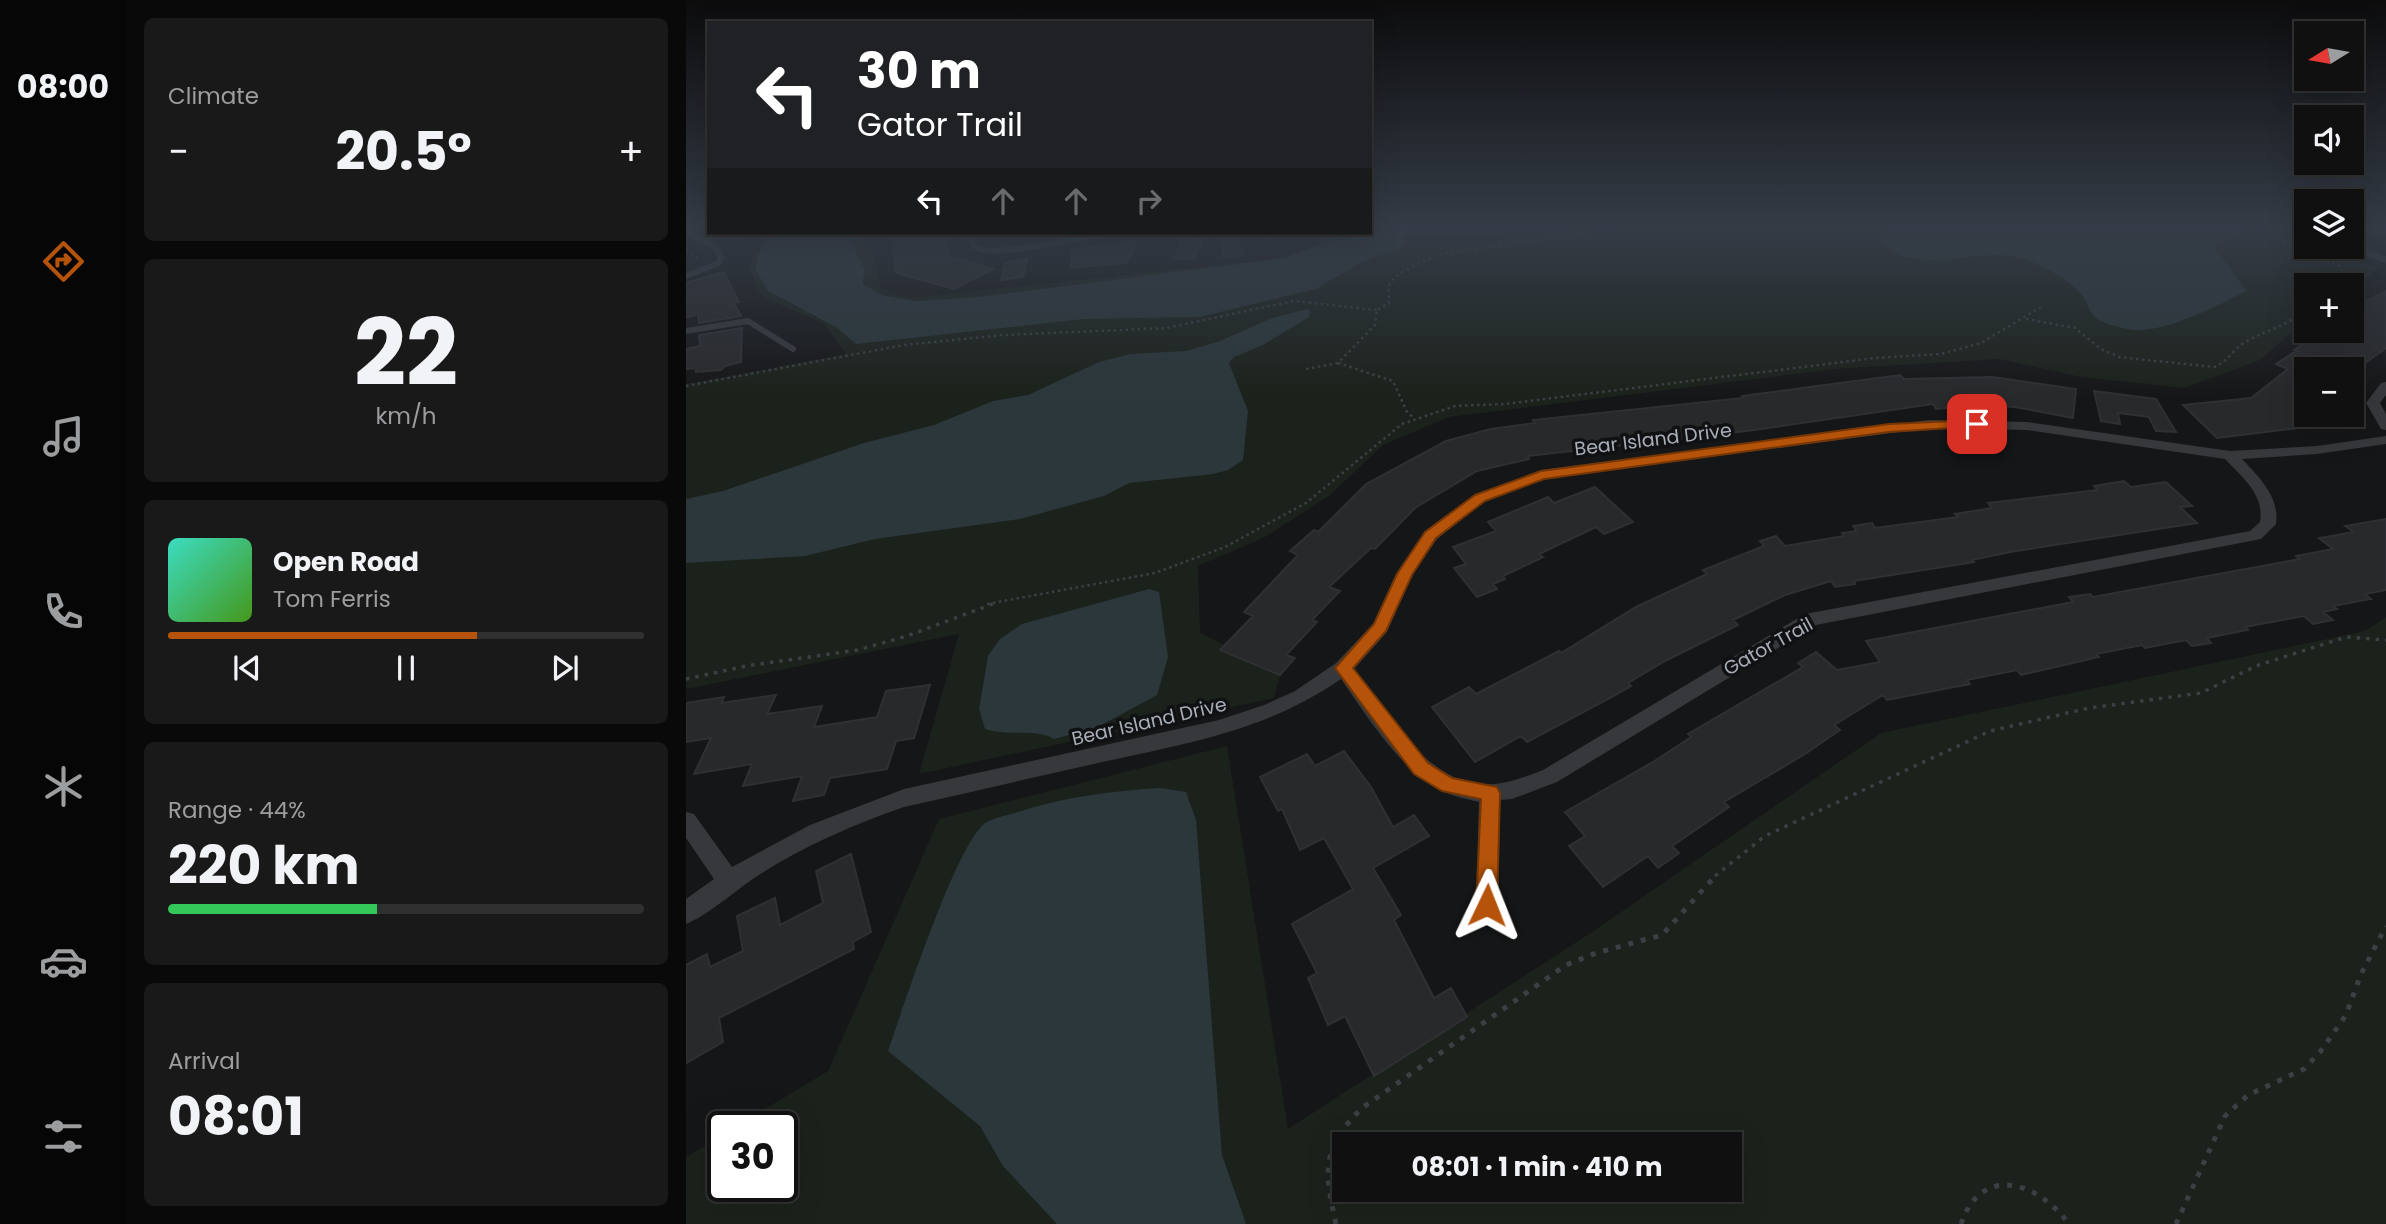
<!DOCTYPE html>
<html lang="en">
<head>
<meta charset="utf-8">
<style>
  :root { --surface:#101011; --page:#19191a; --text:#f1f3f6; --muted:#9c9d9f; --line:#303031; --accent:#b45309 }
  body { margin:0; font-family:Poppins,sans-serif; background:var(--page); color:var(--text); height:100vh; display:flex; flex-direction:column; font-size:26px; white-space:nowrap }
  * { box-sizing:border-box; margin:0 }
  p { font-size:23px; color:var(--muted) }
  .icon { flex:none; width:38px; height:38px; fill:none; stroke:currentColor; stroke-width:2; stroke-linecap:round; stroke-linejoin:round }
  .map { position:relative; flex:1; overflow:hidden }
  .details { display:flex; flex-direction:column; gap:18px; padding:18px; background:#090909; width:560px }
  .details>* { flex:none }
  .guide { position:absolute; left:21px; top:21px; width:665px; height:214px; border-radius:0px; box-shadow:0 7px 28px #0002,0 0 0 2px var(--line); background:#202124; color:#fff; overflow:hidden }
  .needle { width:46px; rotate:259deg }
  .buttons { position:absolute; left:1608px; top:21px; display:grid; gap:14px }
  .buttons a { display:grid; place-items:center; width:70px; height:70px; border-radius:0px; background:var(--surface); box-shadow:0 7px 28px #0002,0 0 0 2px var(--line); font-size:35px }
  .speed { position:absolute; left:21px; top:1111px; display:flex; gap:14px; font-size:35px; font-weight:700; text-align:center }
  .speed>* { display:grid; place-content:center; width:91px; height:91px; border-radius:50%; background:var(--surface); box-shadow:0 7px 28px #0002,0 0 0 2px var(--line); line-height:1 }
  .speed .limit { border:4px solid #111; border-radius:10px; background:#fff; color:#111 }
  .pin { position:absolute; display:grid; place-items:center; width:60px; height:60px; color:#fff; margin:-30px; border-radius:14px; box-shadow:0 4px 10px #0006 }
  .me { position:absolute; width:77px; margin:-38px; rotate:2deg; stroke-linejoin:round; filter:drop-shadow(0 0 5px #0008) }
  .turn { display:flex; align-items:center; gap:24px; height:147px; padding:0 35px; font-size:32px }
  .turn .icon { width:91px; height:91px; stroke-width:2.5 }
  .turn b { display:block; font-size:49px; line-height:60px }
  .lanes { display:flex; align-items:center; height:66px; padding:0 35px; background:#0003; justify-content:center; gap:35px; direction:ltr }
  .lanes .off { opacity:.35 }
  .big { font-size:52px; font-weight:700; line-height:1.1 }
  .details .card { flex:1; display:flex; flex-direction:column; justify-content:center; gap:10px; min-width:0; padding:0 24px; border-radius:10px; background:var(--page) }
  .details .dial { align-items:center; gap:0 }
  .dial b { font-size:91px; line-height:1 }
  .song { display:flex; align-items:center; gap:21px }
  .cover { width:84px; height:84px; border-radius:10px; background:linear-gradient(135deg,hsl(170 70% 55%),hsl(100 70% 35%)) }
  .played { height:7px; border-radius:4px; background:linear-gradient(90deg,var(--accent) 65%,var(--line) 65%) }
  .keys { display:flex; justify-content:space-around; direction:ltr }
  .heat { display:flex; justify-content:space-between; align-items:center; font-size:38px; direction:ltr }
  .charge { height:10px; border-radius:5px; background:linear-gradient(90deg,#34c759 44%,var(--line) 0) }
  .trip { position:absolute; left:646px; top:1132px; width:410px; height:70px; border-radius:0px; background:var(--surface); box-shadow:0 7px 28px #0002,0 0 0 2px var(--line); font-weight:700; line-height:70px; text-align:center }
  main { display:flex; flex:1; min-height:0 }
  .dock { display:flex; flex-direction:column; width:126px; justify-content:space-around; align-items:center; background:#060607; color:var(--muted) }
  .dock .icon { width:49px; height:49px }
  .dock .on { color:var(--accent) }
  .dock b { font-size:32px; color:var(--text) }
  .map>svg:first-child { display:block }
  .green { fill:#1b221b; fill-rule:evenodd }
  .water { fill:#2b373b }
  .building { fill:#28292b; stroke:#2f3033; stroke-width:2 }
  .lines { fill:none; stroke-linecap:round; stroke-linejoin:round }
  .path-far2 { stroke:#3c3f43; stroke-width:2.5; stroke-dasharray:2.5 3.5; stroke-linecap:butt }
  .path-far1 { stroke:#3c3f43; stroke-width:3.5; stroke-dasharray:3.5 6; stroke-linecap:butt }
  .path { stroke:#3c3f43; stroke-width:5; stroke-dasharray:5 8; stroke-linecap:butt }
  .service { stroke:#36383c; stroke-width:6 }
  .minor { fill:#36383c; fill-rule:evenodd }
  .route { fill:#b45309; stroke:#753606; stroke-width:2 }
  .labels { text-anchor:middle; stroke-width:7; stroke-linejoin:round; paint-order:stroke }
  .street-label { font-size:19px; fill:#a7aeb8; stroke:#101112 }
</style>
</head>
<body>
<main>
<nav class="dock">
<b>08:00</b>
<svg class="icon on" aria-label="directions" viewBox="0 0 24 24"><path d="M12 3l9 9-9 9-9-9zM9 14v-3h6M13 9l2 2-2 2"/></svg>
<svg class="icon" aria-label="music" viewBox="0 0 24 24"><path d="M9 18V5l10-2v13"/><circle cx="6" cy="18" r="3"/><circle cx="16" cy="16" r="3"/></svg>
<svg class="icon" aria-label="phone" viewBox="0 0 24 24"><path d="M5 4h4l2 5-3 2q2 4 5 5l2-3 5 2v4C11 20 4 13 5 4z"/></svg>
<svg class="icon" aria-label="climate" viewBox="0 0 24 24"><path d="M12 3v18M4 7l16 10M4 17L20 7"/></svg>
<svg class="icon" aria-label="car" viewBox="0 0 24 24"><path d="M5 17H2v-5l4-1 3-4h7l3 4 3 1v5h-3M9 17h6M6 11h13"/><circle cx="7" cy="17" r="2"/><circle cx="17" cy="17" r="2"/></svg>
<svg class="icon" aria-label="filters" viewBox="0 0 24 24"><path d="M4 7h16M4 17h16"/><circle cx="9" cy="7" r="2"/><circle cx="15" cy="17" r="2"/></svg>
</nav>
<section class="details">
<div class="card"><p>Climate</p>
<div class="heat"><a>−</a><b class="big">20.5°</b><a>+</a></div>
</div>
<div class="card dial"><b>22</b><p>km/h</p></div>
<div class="card">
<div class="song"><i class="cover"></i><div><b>Open Road</b><p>Tom Ferris</p></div></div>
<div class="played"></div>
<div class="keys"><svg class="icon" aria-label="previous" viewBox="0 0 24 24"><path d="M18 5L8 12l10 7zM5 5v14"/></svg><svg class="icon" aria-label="pause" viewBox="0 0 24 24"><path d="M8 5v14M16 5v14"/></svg><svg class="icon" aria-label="next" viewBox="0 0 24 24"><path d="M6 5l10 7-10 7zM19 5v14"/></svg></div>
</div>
<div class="card"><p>Range · 44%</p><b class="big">220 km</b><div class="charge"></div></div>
<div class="card"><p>Arrival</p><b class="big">08:01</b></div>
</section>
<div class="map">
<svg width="1700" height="1224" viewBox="0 0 1700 1224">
  <rect width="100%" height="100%" fill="#151617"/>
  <!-- green -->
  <path class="green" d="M 904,226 L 1575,226 L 1620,243 L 1620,247 L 1632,247 L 1693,268 L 1666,287 L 1620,285 L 1620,320 L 1574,360 L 1498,388 L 1395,377 L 1313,359 L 1148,369 L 763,417 L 697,445 L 643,496 L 579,537 L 512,566 L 514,633 L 595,672 L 588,698 L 233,774 L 273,634 L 0,689 L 0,384 L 160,354 L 137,323 L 75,296 L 64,268 L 70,244 L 95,233 L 171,233 L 188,257 L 194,288 L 223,298 L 583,260 L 633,246 L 641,233 L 786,245 Z
    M 1700,617 L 1700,1224 L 0,1224 L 0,1157 L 37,1135 L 37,1186 L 96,1186 L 96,1127 L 49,1127 L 142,1071 L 253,819 L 541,746 L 602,1129 L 906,932 L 1195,733 L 1679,631 ZM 658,1144 L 1043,1144 L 1043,1190 L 658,1190 Z"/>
  <!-- water -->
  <path class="water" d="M 684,226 L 723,226 L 714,248 L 672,264 L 630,289 L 514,317 L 398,319 L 170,344 L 150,327 L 82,291 L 70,270 L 71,255 L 82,240 L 98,233 L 160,233 L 179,270 L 176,284 L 198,296 L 231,301 L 292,297 L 599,258 L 647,239 L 648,233 L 684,233 Z
    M 1219,226 L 1556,226 L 1556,231 L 1528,246 L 1560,291 C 1532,306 1480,332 1449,330 C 1438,329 1417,324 1409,317 C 1402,311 1401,300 1395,294 C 1381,277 1346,259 1325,256 C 1288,249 1218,279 1193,237 L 1203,230 Z
    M 621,309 L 625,312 L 623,317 L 577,345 L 548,357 L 543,363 L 562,411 L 557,460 L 542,470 L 527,474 L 443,483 L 418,496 L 334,519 L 189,539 L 119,556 L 0,563 L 0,499 L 37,491 L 178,443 L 248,425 L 307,401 L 342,395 L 413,362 L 444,354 L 500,351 L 534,341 L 586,318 Z
    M 463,589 L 473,592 L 482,657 L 471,695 L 410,728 L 368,739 C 350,728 324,737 299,729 L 293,709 L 302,656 L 314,639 L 336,624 Z
    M 474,788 L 500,792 L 510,820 L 536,1155 L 560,1224 L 371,1224 L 317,1166 L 294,1126 L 202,1051 C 216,1012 272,837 301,822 C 310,817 323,815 332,812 C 379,797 425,791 474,788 Z"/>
  <!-- building -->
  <path class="building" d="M 208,233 L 246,233 L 248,241 L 258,238 L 263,256 L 307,269 L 268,289 L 210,273 L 206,250 L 211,249 Z
    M 548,235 L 558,255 L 538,258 L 533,237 Z
    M 517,239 L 509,258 L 488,259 L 496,240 Z
    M 451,241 L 441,263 L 385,268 L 386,250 Z
    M 341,259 L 337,277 L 315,280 L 319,263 Z
    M 33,273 L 39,274 L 53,302 L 48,303 L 55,316 L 13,323 L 12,314 L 0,318 L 0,283 Z
    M 1700,291 L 1700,348 L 1666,372 L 1666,369 L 1644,365 L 1637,369 L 1620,369 L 1620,415 L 1645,424 L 1531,438 L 1497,405 L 1565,398 L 1602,369 L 1590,364 L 1610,351 L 1608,350 L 1637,331 L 1666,331 L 1666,308 Z
    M 56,328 L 55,362 L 39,366 L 35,370 L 10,372 L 10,368 L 0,369 L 0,349 L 14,346 L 13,335 Z
    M 1214,375 L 1218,379 L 1306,377 L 1390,389 L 1387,418 L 1329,407 L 1289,405 L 1250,409 L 1247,404 L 1061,431 L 842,456 L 843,459 L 791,471 L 729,508 L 689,549 L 685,548 L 643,587 L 654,591 L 626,620 L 631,622 L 600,655 L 609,658 L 594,675 L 534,650 L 567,616 L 558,612 L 612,555 L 604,551 L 628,530 L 632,532 L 680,484 L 760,441 L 805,429 L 849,423 L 847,420 L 1057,398 L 1056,396 Z
    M 1408,391 L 1470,399 L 1490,432 L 1470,431 L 1463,417 L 1432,413 L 1434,424 L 1415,421 Z
    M 1438,481 L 1445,487 L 1480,482 L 1506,506 L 1494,507 L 1511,523 L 1324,552 L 1286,560 L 1288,562 L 1168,581 L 1169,584 L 1149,587 L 1145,581 L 1099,595 L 1047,620 L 1052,625 L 979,661 L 942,683 L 945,686 L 926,697 L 841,742 L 835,736 L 789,762 L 746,707 L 783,687 L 790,694 L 873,651 L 875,653 L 950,607 L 1021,574 L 1017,570 L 1078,546 L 1074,541 L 1090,536 L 1099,546 L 1158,536 L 1156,533 L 1171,531 L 1167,526 L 1186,523 L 1189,528 L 1272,517 L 1269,514 L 1306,508 L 1302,503 L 1412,490 L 1408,486 Z
    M 909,487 L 947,522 L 918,534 L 910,527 L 853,554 L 857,557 L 817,576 L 819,579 L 807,584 L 811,589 L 791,597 L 768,568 L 780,564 L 767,547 L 810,531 L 802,522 L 862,497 L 868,503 Z
    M 1700,519 L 1700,590 L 1679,594 L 1685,599 L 1647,606 L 1651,609 L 1637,612 L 1647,620 L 1627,624 L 1618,616 L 1559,627 L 1562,630 L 1521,638 L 1525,643 L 1506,646 L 1500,640 L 1459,648 L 1456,645 L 1410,654 L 1413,657 L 1335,675 L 1331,670 L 1281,680 L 1284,684 L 1201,700 L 1197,695 L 1148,725 L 1154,730 L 1119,754 L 1038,802 L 1043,807 L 986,846 L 993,853 L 972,868 L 962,856 L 917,887 L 883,846 L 899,836 L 879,812 L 967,762 L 1005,737 L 1002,734 L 1117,667 L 1112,663 L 1130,652 L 1151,670 L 1194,662 L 1180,641 L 1387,602 L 1383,597 L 1404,594 L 1407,597 L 1614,559 L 1610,556 L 1647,549 L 1633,538 L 1668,532 L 1659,526 Z
    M 244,685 L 228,738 L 210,741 L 201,769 L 144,778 L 138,795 L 107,801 L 116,776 L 57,786 L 66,764 L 8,774 L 25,738 L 0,742 L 0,703 L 38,697 L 35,703 L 90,695 L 81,714 L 136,706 L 128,727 L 191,717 L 200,691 Z
    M 658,751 L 685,787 L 707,827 L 728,815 L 743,836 L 687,868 L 715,915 L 708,920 L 748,998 L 765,988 L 781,1017 L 688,1076 L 659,1016 L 642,1025 L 622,978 L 631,973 L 606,924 L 667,889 L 638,838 L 614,850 L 596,809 L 592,811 L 574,777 L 621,754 L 629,766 Z
    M 165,854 L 185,932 L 167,942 L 168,949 L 33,1018 L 37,1042 L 0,1063 L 0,965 L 21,954 L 24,967 L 57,951 L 51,916 L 89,898 L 94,925 L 137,903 L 130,871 Z"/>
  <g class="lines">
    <!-- path-far2 -->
    <path class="path-far2" d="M 1571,226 L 1620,253 L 1654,266 L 1659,277 L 1654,285
      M 0,250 L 13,259
      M 1340,319 L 1389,328 L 1415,349 L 1433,357 L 1528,367 C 1542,362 1547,349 1559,342 C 1581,330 1598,327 1620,310
      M 652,363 L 707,381 L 721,412 L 728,418
      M 620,369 L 652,363 L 689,325 L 691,310 L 703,303 C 703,298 702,291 703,286 C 707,273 743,259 755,254 L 949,226
      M 0,386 L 218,345 L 317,335 L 480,328 L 608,301 L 691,310
      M 301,604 L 469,573 L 539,547 L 620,503 L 716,424 L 769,406 L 819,404 L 1189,358 L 1255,354 L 1295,343 L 1355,307"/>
    <!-- path-far1 -->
    <path class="path-far1" d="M 0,679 L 60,666 L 172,650 L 221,636 L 312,602
      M 1029,876 L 1079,836 L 1304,731 L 1403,708 L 1515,693 L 1570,666 L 1660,637 L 1700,640"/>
    <!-- path -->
    <path class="path" d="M 650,1224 C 638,1170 635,1149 676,1108 L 880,965 L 910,953 L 976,935 L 1031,874
      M 1275,1224 C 1296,1163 1352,1182 1383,1224
      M 1490,1224 L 1539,1116 L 1562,1095 L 1618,1069 L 1634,1052 L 1660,1015 L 1675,974 L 1700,926"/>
    <!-- service -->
    <path class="service" d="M 1672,226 L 1700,231
      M 0,232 L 30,247 L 35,258 L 33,263 L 0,276
      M 281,233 C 283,237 286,244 290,247 C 304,259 399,237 421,233
      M 0,331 L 62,321 L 107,349"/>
    <!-- minor -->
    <path class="minor" d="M 1600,226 L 1620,228 L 1620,234 L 1601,228 Z
      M 1666,244 L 1700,256 L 1700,263 L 1661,249 L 1660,247 L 1666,247 Z
      M 1700,382 L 1700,395 L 1694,403 L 1700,414 L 1700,430 L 1695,429 L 1680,403 L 1695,383 Z
      M 1243,420 L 1341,422 L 1544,451 L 1631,446 L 1700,436 L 1700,444 L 1631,454 L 1556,459 C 1573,477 1594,497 1590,524 L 1575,539 L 1130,625 L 871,782 L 826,799 L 814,800 L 812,905 L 809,913 L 801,916 L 793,913 L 790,905 L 793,802 C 781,799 768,797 757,791 C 711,767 684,720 655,679 C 581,730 506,742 421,761 C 353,776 286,792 218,807 C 169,824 120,845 76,873 C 53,887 23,915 0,924 L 0,899 L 28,879 L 0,838 L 0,812 L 8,814 L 46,867 L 124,825 L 218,789 L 533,720 L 578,705 L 609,691 L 650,663 L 687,624 L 710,574 L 739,531 L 789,495 L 855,470 ZM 1243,428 L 1341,430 L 1539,459 C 1556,477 1579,495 1574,522 L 1564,531 L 1119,614 L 857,770 C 837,778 816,786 793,784 C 739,779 697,709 668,669 L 701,632 L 726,575 L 751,539 L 799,501 L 858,479 Z"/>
  </g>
  <!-- sky -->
  <linearGradient id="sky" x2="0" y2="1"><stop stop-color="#0c0c0d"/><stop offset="0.57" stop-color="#353c47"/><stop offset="1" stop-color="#353c47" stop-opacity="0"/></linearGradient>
  <rect width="1700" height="398" fill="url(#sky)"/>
  <!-- route -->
  <path class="route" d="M 1291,420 L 1296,421 L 1296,426 L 1203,432 L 858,479 L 799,501 L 750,538 L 726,575 L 700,631 L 667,668 L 742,763 L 766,778 L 811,787 L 814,793 L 811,905 L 808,912 L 801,914 L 793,912 L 790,905 L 795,799 L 756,791 L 728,774 L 649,668 L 688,624 L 711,574 L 739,532 L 789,495 L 855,471 L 1203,424 Z"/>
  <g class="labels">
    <!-- street labels -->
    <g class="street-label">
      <text transform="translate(967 439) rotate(-7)" y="7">Bear Island Drive</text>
      <text transform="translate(1082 646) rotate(-29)" y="7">Gator Trail</text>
      <text transform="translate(463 721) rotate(-13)" y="7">Bear Island Drive</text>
    </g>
  </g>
</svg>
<div class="buttons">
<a><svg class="needle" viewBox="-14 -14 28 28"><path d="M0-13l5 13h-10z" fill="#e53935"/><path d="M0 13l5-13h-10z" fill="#9c9d9f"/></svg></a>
<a><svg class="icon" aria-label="sound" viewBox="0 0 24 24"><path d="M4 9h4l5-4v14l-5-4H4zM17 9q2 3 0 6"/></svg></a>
<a><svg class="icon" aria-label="layers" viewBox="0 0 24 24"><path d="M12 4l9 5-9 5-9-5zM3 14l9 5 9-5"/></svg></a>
<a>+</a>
<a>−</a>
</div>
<div class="speed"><div class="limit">30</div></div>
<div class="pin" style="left:1291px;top:424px;background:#d93025"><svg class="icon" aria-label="arrive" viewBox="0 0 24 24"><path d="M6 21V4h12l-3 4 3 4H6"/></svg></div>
<svg class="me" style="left:801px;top:905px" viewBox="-20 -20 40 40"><path d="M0-17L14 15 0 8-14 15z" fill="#b45309" stroke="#fff" stroke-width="4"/></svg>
<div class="trip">08:01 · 1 min · 410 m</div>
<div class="guide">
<div class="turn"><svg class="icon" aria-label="left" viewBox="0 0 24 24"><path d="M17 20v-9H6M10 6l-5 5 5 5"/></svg><div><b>30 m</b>Gator Trail</div></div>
<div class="lanes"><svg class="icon" aria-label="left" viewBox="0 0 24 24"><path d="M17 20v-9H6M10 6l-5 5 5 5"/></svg><svg class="icon off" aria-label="ahead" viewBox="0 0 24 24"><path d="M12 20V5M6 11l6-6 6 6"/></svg><svg class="icon off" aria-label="ahead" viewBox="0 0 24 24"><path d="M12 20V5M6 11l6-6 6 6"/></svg><svg class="icon off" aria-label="right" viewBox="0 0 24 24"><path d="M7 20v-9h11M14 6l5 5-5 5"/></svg></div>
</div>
</div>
</main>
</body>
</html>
